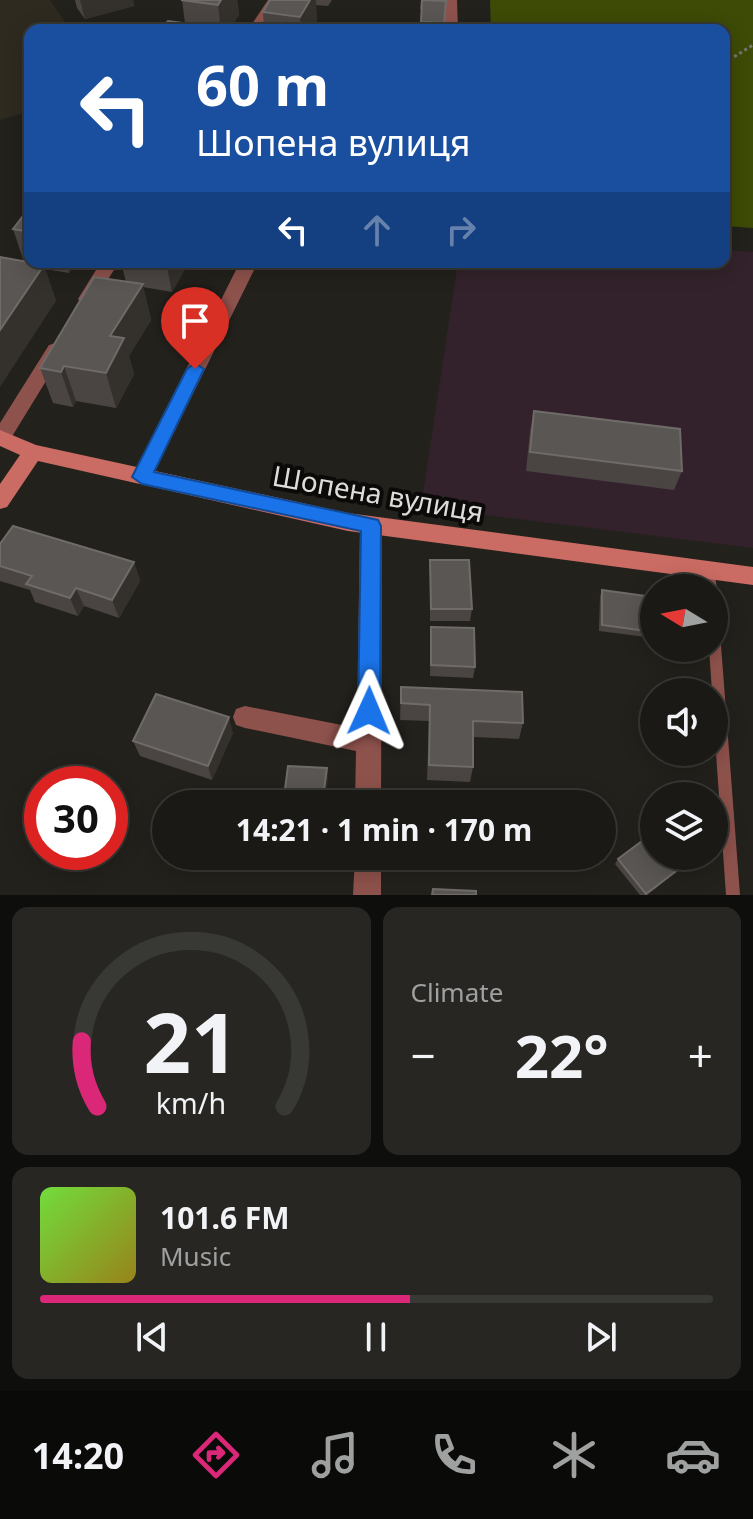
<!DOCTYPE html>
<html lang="en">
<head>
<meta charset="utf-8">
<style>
  :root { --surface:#1a1915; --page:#272622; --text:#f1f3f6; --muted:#9fa0a0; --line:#383834; --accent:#db2777 }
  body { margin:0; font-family:"Noto Sans",sans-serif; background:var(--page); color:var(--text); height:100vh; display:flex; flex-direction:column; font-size:30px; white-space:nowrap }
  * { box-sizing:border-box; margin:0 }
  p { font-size:26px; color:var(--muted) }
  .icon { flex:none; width:44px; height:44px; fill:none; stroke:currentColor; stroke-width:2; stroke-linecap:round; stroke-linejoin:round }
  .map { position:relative; height:895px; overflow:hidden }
  .sheet { display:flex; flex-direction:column; gap:12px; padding:12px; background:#0e0e0c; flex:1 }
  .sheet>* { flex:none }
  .guide { position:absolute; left:24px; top:24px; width:706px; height:244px; border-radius:16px; box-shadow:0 4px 20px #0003,0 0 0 2px var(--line); background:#1a4fa0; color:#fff; overflow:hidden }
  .needle { width:52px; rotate:280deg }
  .fabs { position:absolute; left:640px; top:574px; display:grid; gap:16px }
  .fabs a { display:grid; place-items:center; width:88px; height:88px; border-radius:50%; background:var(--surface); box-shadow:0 4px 20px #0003,0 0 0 2px var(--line); font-size:40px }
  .speed { position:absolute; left:24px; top:766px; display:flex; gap:16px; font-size:40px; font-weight:700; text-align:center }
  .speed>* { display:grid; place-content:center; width:104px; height:104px; border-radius:50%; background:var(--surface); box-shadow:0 4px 20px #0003,0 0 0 2px var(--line); line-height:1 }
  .speed .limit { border:12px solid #d22; background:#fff; color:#111 }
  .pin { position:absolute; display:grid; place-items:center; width:68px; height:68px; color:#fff; margin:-82px -34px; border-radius:50% 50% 50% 0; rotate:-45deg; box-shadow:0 0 8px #0007 }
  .pin .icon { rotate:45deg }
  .me { position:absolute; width:88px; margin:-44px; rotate:1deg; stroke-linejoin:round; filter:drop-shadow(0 0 6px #0008) }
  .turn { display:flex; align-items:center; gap:28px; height:168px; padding:0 40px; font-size:36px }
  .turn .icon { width:104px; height:104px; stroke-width:2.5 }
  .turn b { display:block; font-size:56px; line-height:68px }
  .lanes { display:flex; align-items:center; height:76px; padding:0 40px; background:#0003; justify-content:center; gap:40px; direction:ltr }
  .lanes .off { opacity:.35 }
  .big { font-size:60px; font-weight:700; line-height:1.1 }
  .sheet .tile { flex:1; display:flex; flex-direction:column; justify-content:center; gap:12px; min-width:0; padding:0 28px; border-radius:16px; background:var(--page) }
  .sheet .dial { align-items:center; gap:0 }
  .dial svg { height:208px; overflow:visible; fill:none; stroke:var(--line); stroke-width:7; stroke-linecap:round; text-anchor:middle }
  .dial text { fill:var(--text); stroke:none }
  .song { display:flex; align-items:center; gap:24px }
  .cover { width:96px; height:96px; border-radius:12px; background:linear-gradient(135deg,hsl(100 70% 55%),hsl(50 70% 35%)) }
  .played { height:8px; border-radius:4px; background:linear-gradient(90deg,var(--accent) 55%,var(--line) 55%) }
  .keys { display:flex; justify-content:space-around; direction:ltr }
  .heat { display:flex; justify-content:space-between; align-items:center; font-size:44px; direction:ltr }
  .sheet .tiles { flex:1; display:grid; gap:12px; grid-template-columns:1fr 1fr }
  .tile:last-child { grid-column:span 2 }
  .trip { position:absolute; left:152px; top:790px; width:464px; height:80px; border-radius:40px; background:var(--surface); box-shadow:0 4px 20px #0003,0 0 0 2px var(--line); font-weight:700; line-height:80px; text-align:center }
  .tab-bar { display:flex; height:128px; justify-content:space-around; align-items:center; background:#0a0a08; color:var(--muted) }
  .tab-bar .icon { width:56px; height:56px }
  .tab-bar .on { color:var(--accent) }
  .tab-bar b { font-size:36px; color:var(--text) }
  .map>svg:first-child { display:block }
  .built { fill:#2f2a20 }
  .medical { fill:#33222b }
  .green { fill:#3d4b06 }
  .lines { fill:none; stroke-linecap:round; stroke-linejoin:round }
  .path { stroke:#787672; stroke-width:3; stroke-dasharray:3 3; stroke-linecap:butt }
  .lane { fill:#8e524c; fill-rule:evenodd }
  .street { fill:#8e524c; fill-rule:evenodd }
  .secondary { fill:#cb6c64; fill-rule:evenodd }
  .wall { fill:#4a4542 }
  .shaded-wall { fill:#34302c }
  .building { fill:#5a5653; stroke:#6f6b68; stroke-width:2 }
  .route { fill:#1a73e8; stroke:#114b97; stroke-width:2 }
  .labels { text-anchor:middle; stroke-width:8; stroke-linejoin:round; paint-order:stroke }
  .street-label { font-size:28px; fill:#dedcd9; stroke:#0b0a09 }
</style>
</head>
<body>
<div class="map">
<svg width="753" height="895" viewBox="0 0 753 895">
  <rect width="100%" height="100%" fill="#23211c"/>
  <!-- built -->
  <path class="built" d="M 0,0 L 50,0 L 70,30 L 30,30 L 30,111 L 0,120 Z"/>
  <!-- medical -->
  <path class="medical" d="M 724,250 L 753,252 L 753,548 L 421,507 L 458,262 L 724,262 Z"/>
  <!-- green -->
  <path class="green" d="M 490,0 L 753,0 L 753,228 L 724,226 L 724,30 L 491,30 Z"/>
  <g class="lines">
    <!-- path -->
    <path class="path" d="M 724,63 L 753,45"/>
    <!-- lane -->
    <path class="lane" d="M 709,565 L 713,566 L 717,588 L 714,592 L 714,588 L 705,588 L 703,570 L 705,566 Z
      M 714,626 L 718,628 L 720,632 L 740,895 L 726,895 L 714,725 L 714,692 L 712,692 L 709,648 L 714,648 Z"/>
    <!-- street -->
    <path class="street" d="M 268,0 L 280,0 L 262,30 L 248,30 Z
      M 445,0 L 457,0 L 458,30 L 444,30 Z
      M 101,262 L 119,262 L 93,303 L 81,303 L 78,299 Z
      M 240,262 L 258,262 L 149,483 L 135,483 L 132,477 Z
      M 56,343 L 65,350 L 8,443 L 0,445 L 0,423 L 49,345 Z
      M 371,517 L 379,520 L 382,526 L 381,804 L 355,804 L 356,751 L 245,728 L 236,725 L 233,717 L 236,709 L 245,706 L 357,728 L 360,526 L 363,520 Z
      M 355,856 L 381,856 L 381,895 L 353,895 Z"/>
    <!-- secondary -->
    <path class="secondary" d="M 0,430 L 36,445 L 348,513 L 753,567 L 753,585 L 348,531 L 38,461 L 7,507 L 0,509 L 0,484 L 20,455 L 0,446 Z"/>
  </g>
  <!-- wall -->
  <path class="wall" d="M 75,0 L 133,0 L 134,6 L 85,19 L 77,8 Z
    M 182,0 L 237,0 L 239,15 L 229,30 L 161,30 L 185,23 Z
    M 270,0 L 332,0 L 328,6 L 316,5 L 317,26 L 314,30 L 264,30 L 263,12 Z
    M 421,0 L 443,0 L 443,1 L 446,1 L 444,30 L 420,30 L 422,9 L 420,9 Z
    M 30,207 L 30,262 L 77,262 L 69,273 L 45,269 L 56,301 L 24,262 L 13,229 Z
    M 121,262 L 189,262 L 172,292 L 143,287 L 151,320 L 129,356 L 134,374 L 116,408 L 76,401 L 73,407 L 53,403 L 40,368 L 126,282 Z
    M 534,411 L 682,471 L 674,490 L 526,471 L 530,431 Z
    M 0,544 L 134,562 L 140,581 L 119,618 L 84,606 L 78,616 L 35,602 L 30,590 L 0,581 Z
    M 430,560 L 472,609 L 470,621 L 430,621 Z
    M 602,590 L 654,597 L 654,638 L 599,631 L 600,596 Z
    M 431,627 L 475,667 L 473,678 L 430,676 Z
    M 401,687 L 523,723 L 519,739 L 473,737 L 473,767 L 470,782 L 427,780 L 429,721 L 400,720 Z
    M 233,733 L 212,780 L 140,756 L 133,741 Z
    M 431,856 L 478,856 L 476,864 L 431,863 Z
    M 618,859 L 689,861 L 686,865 L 647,895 L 640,895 L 615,864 Z"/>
  <!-- shaded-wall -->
  <path class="shaded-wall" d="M 80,0 L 133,0 L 134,6 L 85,19 Z
    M 221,0 L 237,0 L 239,15 L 229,30 L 221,30 L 218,5 Z
    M 310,0 L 316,0 L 317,26 L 314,30 L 301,30 L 300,17 Z
    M 66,262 L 77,262 L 69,273 Z
    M 166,262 L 189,262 L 172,292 Z
    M 44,265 L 56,301 L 0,387 L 0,330 Z
    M 143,284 L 151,320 L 129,356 L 134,374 L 116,408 L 106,373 L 110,336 Z
    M 64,366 L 76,401 L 73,407 L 61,372 Z
    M 134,562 L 140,581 L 119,618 L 112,600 Z
    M 76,588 L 84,606 L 78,616 L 70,598 Z
    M 229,717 L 233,733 L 212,780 L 208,766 Z
    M 327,768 L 328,779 L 325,804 L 322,804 Z
    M 689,861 L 686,865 L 647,895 L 645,895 Z"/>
  <!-- building -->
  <path class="building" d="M 181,0 L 221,0 L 218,5 Z
    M 270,0 L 310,0 L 300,17 L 263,12 Z
    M 422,0 L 446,1 L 444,23 L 421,22 Z
    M 168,21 L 205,26 L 202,30 L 161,30 Z
    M 30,207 L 30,232 L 13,229 Z
    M 0,257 L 44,265 L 0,330 Z
    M 94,277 L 143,284 L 110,336 L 124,338 L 106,373 L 64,366 L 61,372 L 40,368 Z
    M 534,411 L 680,429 L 682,471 L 530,452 Z
    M 13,526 L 134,562 L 112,600 L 76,588 L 70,598 L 26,584 L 32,576 L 0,566 L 0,544 Z
    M 430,560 L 469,560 L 472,609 L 431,609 Z
    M 602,590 L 654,597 L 654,632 L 602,625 Z
    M 431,627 L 474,628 L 475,667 L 431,665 Z
    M 401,687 L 522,692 L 523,723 L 473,721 L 473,767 L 429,765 L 430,705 L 401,703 Z
    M 156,694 L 229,717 L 208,766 L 133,741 Z
    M 288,766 L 327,768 L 322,804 L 283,804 Z
    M 432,797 L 477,799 L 477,804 L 432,804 Z
    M 654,832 L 654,856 L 685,856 L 689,861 L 646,894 L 618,859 Z
    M 433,889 L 476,891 L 476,895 L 432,895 Z"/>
  <!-- route -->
  <path class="route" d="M 195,363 L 204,369 L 154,472 L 378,520 L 381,526 L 380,711 L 377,719 L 369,722 L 361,719 L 358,711 L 361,531 L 142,484 L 132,477 L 187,369 Z"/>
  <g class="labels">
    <!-- street labels -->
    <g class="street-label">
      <text transform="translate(378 494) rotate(10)" y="10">Шопена вулиця</text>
    </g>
  </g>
</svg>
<div class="fabs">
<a><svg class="needle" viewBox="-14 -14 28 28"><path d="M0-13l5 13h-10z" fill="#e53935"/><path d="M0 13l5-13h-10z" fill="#9fa0a0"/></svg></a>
<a><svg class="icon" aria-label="sound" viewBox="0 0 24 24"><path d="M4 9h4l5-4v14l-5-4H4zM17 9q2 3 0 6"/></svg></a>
<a><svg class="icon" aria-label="layers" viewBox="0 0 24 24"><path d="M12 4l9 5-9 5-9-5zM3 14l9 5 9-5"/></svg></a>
</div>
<div class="speed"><div class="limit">30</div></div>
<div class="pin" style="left:195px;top:369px;background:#d93025"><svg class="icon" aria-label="arrive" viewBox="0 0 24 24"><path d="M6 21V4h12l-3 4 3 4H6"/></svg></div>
<svg class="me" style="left:369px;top:711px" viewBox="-20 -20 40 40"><path d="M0-17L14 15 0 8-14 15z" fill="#1a73e8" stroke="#fff" stroke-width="4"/></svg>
<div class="trip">14:21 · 1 min · 170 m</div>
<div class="guide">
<div class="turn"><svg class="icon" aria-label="left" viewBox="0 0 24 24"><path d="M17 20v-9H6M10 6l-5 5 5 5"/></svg><div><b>60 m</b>Шопена вулиця</div></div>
<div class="lanes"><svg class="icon" aria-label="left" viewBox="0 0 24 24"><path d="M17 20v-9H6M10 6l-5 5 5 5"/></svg><svg class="icon off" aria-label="ahead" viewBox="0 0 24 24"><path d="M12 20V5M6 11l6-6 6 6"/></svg><svg class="icon off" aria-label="right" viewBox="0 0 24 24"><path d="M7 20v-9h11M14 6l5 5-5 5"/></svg></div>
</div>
</div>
<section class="sheet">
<div class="tiles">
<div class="tile dial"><svg viewBox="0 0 100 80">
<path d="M14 69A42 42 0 1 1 86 69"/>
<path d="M14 69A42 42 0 0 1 8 44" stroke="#db2777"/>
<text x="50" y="56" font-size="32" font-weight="700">21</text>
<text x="50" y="72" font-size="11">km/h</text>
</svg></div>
<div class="tile"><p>Climate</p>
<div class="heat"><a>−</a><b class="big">22°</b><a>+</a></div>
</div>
<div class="tile">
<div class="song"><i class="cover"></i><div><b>101.6 FM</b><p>Music</p></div></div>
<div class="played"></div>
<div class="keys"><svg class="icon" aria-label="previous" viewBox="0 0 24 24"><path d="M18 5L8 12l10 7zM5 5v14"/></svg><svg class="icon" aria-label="pause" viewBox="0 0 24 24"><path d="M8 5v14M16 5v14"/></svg><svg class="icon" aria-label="next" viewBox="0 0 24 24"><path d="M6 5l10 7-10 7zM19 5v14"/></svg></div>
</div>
</div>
</section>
<nav class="tab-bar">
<b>14:20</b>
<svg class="icon on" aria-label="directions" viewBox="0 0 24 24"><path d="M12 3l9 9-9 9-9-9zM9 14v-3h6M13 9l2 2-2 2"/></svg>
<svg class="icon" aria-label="music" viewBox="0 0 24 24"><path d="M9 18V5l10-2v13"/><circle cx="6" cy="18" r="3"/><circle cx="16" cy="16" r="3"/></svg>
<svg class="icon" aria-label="phone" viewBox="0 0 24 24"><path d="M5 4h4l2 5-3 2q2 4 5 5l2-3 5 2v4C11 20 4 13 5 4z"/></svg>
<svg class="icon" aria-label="climate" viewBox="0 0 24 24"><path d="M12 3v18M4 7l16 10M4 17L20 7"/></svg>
<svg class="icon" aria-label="car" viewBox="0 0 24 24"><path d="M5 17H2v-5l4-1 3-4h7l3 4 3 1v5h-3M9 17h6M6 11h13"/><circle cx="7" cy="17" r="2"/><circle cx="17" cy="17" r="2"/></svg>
</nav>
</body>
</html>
